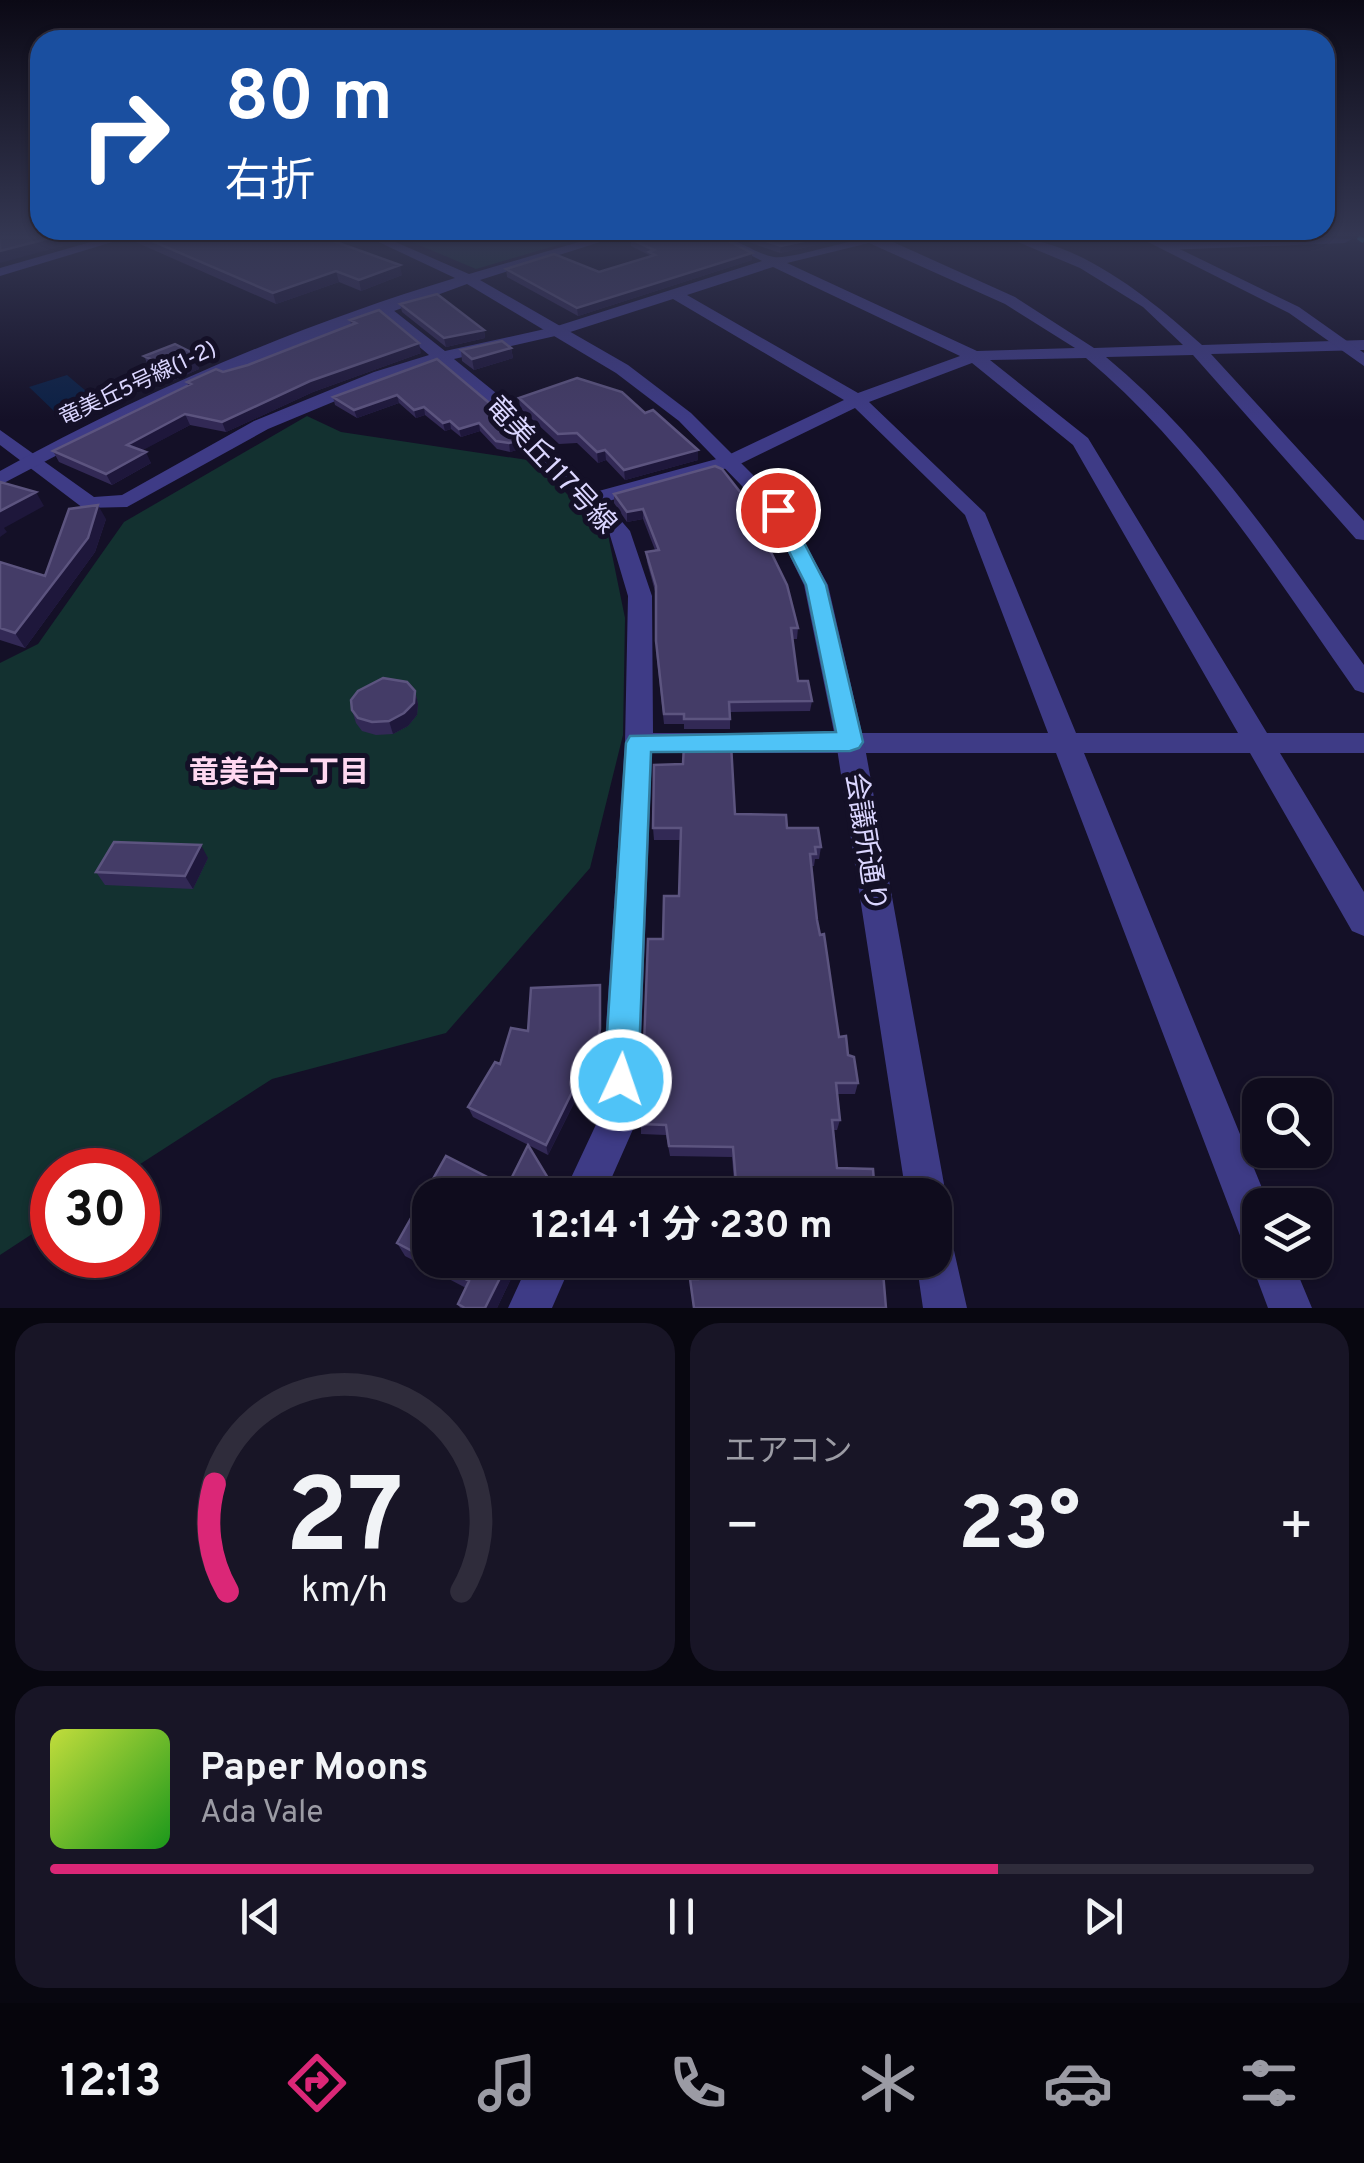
<!DOCTYPE html>
<html lang="ja">
<head>
<meta charset="utf-8">
<style>
  :root { --surface:#0f0c1d; --page:#181526; --text:#f1f3f6; --muted:#9b9ba4; --line:#2f2c3b; --accent:#db2777 }
  body { margin:0; font-family:Overpass,"Noto Sans JP",sans-serif; background:var(--page); color:var(--text); height:100vh; display:flex; flex-direction:column; font-size:38px; white-space:nowrap }
  * { box-sizing:border-box; margin:0 }
  p { font-size:32px; color:var(--muted) }
  .icon { flex:none; width:55px; height:55px; fill:none; stroke:currentColor; stroke-width:2; stroke-linecap:round; stroke-linejoin:round }
  .map { position:relative; height:1308px; overflow:hidden }
  .details { display:flex; flex-direction:column; gap:15px; padding:15px; background:#080710; flex:1 }
  .details>* { flex:none }
  .banner { position:absolute; left:30px; top:30px; width:1305px; height:210px; border-radius:30px; box-shadow:0 2px 8px #0004,0 0 0 2px var(--line); background:#1a4fa0; color:#fff; overflow:hidden }
  .fabs { position:absolute; left:1242px; top:1078px; display:grid; gap:20px }
  .fabs a { display:grid; place-items:center; width:90px; height:90px; border-radius:20px; background:var(--surface); box-shadow:0 2px 8px #0004,0 0 0 2px var(--line); font-size:50px }
  .speed { position:absolute; left:30px; top:1148px; display:flex; gap:20px; font-size:50px; font-weight:700; text-align:center }
  .speed>* { display:grid; place-content:center; width:130px; height:130px; border-radius:50%; background:var(--surface); box-shadow:0 2px 8px #0004,0 0 0 2px var(--line); line-height:1 }
  .speed .limit { border:15px solid #d22; background:#fff; color:#111 }
  .pin { position:absolute; display:grid; place-items:center; width:85px; height:85px; color:#fff; margin:-42px; border:5px solid #fff; border-radius:50%; box-shadow:0 2px 10px #0007 }
  .me { position:absolute; width:110px; margin:-55px; rotate:3deg; stroke-linejoin:round; filter:drop-shadow(0 0 8px #0008) }
  .turn { display:flex; align-items:center; gap:35px; height:210px; padding:0 30px; font-size:45px }
  .turn .icon { width:130px; height:130px; stroke-width:2.5 }
  .turn b { display:block; font-size:70px; line-height:85px }
  .big { font-size:75px; font-weight:700; line-height:1.1 }
  .details .widget { flex:1; display:flex; flex-direction:column; justify-content:center; gap:15px; min-width:0; padding:0 35px; border-radius:30px; background:var(--page) }
  .details .dial { align-items:center; gap:0 }
  .dial svg { height:260px; overflow:visible; fill:none; stroke:var(--line); stroke-width:7; stroke-linecap:round; text-anchor:middle }
  .dial text { fill:var(--text); stroke:none }
  .song { display:flex; align-items:center; gap:30px }
  .cover { width:120px; height:120px; border-radius:15px; background:linear-gradient(135deg,hsl(70 70% 55%),hsl(120 70% 35%)) }
  .played { height:10px; border-radius:5px; background:linear-gradient(90deg,var(--accent) 75%,var(--line) 75%) }
  .keys { display:flex; justify-content:space-around; direction:ltr }
  .heat { display:flex; justify-content:space-between; align-items:center; font-size:55px; direction:ltr }
  .details .tiles { flex:1; display:grid; gap:15px; grid-template-columns:1fr 1fr }
  .widget:last-child { grid-column:span 2 }
  .trip { position:absolute; left:412px; top:1178px; width:540px; height:100px; border-radius:30px; background:var(--surface); box-shadow:0 2px 8px #0004,0 0 0 2px var(--line); font-weight:700; line-height:100px; text-align:center }
  .tab-bar { display:flex; height:160px; justify-content:space-around; align-items:center; background:#06050c; color:var(--muted) }
  .tab-bar .icon { width:70px; height:70px }
  .tab-bar .on { color:var(--accent) }
  .tab-bar b { font-size:45px; color:var(--text) }
  .map>svg:first-child { display:block }
  .green { fill:#133130 }
  .water { fill:#0b2045 }
  .lines { fill:none; stroke-linecap:round; stroke-linejoin:round }
  .minor { fill:#3e3b86; fill-rule:evenodd }
  .tertiary { fill:#3e3b86; fill-rule:evenodd }
  .rail { stroke:#05e4fc; stroke-width:5; stroke-dasharray:9 8; stroke-linecap:butt }
  .wall { fill:#322955 }
  .shaded-wall { fill:#1e173b }
  .building { fill:#443c67; stroke:#5c547f; stroke-width:2.5 }
  .route { fill:#4fc3f7; stroke:#337fa1; stroke-width:2.5 }
  .labels { text-anchor:middle; stroke-width:10; stroke-linejoin:round; paint-order:stroke }
  .far-street-label { font-size:22px; fill:#dbd6ff; stroke:#141027 }
  .street-label { font-size:28px; fill:#dbd6ff; stroke:#141027 }
  .neighbourhood-label { font-size:30px; font-weight:bold; fill:#ffd8f1; stroke:#141027 }
</style>
</head>
<body>
<div class="map">
<svg width="1364" height="1308" viewBox="0 0 1364 1308">
  <rect width="100%" height="100%" fill="#141027"/>
  <!-- green -->
  <path class="green" d="M 400,237 L 585,237 L 476,269 Z
    M 307,416 L 341,432 L 534,461 L 608,535 L 625,618 L 623,735 L 590,868 L 446,1033 L 272,1079 L 131,1170 L 52,1170 L 52,1221 L 0,1255 L 0,663 L 38,644 L 124,522 Z"/>
  <!-- water -->
  <path class="water" d="M 67,375 L 93,397 L 54,411 L 29,387 Z"/>
  <g class="lines">
    <!-- minor -->
    <path class="minor" d="M 715,237 C 738,237 752,253 774,257 C 792,260 853,237 882,237 L 1015,297 L 1094,348 L 1183,345 L 1143,307 L 1080,268 L 1006,237 C 1076,237 1152,300 1202,345 L 1364,340 L 1364,350 L 1211,354 L 1364,521 L 1364,540 L 1356,539 L 1193,355 L 1106,357 C 1210,443 1284,557 1364,665 L 1364,693 L 1355,690 C 1273,573 1197,451 1086,358 L 990,360 L 1088,438 L 1267,733 L 1364,733 L 1364,753 L 1280,753 L 1364,892 L 1364,936 L 1352,931 L 1250,753 L 1084,753 L 1269,1205 L 1260,1205 L 1260,1260 L 1292,1260 L 1312,1308 L 1268,1308 L 1250,1260 L 1254,1251 L 1245,1248 L 1239,1233 L 1056,753 L 652,753 L 638,1118 L 604,1195 L 563,1195 L 600,1116 L 625,743 L 628,596 L 609,532 L 504,417 L 439,363 L 386,380 L 268,429 L 127,507 L 83,508 L 0,445 L 0,430 L 94,497 L 122,495 L 254,421 L 374,372 L 429,355 L 378,312 L 378,306 L 388,306 L 445,351 L 554,327 L 762,261 ZM 869,243 L 1005,304 L 1075,348 L 977,351 L 787,263 ZM 773,267 L 960,356 L 858,393 L 687,295 ZM 673,299 L 844,400 L 724,457 L 595,492 L 516,409 L 454,359 L 564,334 ZM 972,363 L 1073,445 L 1238,733 L 1076,733 L 985,513 L 869,402 ZM 855,408 L 965,515 L 1048,733 L 653,733 L 652,596 L 630,531 L 605,502 L 738,465 Z
      M 1301,237 L 1352,239 L 1345,243 L 1165,250 L 1158,246 L 1165,242 Z
      M 530,1260 L 573,1260 L 552,1308 L 508,1308 Z"/>
    <!-- tertiary -->
    <path class="tertiary" d="M 108,237 L 129,237 L 0,276 L 0,268 Z
      M 368,237 L 384,237 L 469,274 L 596,237 L 616,237 L 480,280 L 628,365 L 691,413 L 785,507 L 828,585 L 864,742 L 946,1195 L 940,1209 L 935,1211 L 935,1195 L 906,1195 L 836,742 L 804,585 L 769,514 L 679,421 L 616,373 L 467,284 L 226,373 L 151,406 L 0,485 L 0,471 C 145,391 297,326 455,278 Z
      M 1138,237 L 1155,237 L 1299,307 L 1364,353 L 1364,366 L 1289,313 Z
      M 935,1227 L 950,1233 L 967,1308 L 923,1308 L 916,1260 L 935,1260 Z"/>
    <!-- rail -->
    <path class="rail" d="M 1358,237 L 1364,241"/>
  </g>
  <!-- wall -->
  <path class="wall" d="M 130,237 L 322,237 L 402,275 L 361,291 L 339,282 L 276,304 L 131,240 Z
    M 734,237 L 852,237 L 780,253 Z
    M 631,239 L 752,260 L 578,316 L 507,277 L 506,269 L 599,272 L 649,257 L 649,255 L 631,246 Z
    M 400,304 L 484,330 L 485,338 L 446,347 L 402,312 Z
    M 350,320 L 421,353 L 313,392 L 226,432 L 190,425 L 142,450 L 151,463 L 112,485 L 59,462 L 53,451 L 188,385 L 187,382 L 248,365 L 351,325 Z
    M 511,348 L 513,358 L 474,370 L 462,361 L 461,350 Z
    M 193,353 L 199,369 L 170,382 L 151,372 L 144,356 Z
    M 437,359 L 525,439 L 526,447 L 510,452 L 497,449 L 480,431 L 461,437 L 451,429 L 445,431 L 425,415 L 416,418 L 399,403 L 357,418 L 335,405 L 333,397 Z
    M 519,398 L 645,413 L 698,450 L 698,460 L 625,480 L 606,460 L 598,463 L 577,443 L 559,444 L 520,408 Z
    M 715,466 L 798,628 L 797,639 L 792,639 L 798,681 L 812,701 L 810,711 L 730,712 L 730,729 L 684,729 L 684,724 L 664,724 L 656,651 L 656,595 L 647,562 L 646,552 L 655,550 L 643,519 L 627,522 L 614,503 L 614,494 Z
    M 106,519 L 95,552 L 25,648 L 0,640 L 0,562 L 45,576 Z
    M 415,691 L 418,704 L 417,715 L 408,726 L 393,734 L 376,735 L 362,731 L 356,723 L 352,710 Z
    M 735,814 L 787,828 L 821,847 L 819,859 L 815,859 L 814,866 L 812,866 L 817,920 L 839,1037 L 848,1055 L 858,1083 L 855,1094 L 837,1094 L 840,1120 L 837,1130 L 834,1130 L 837,1168 L 875,1195 L 735,1195 L 732,1157 L 670,1156 L 666,1135 L 641,1134 L 641,1124 L 663,939 L 679,896 L 680,840 L 654,840 L 653,828 Z
    M 208,858 L 193,889 L 105,885 L 96,872 Z
    M 601,997 L 601,1041 L 591,1086 L 583,1085 L 548,1155 L 473,1117 L 468,1107 L 528,1031 Z
    M 528,1145 L 548,1178 L 552,1192 L 551,1195 L 430,1195 L 430,1260 L 520,1260 L 497,1308 L 460,1308 L 458,1304 L 466,1288 L 405,1256 L 397,1243 L 446,1156 L 507,1187 Z"/>
  <!-- shaded-wall -->
  <path class="shaded-wall" d="M 54,237 L 96,237 L 0,263 L 0,251 Z
    M 822,237 L 852,237 L 780,253 L 781,246 Z
    M 752,253 L 752,260 L 578,316 L 577,308 Z
    M 400,265 L 402,275 L 361,291 L 359,280 Z
    M 336,271 L 339,282 L 276,304 L 273,293 Z
    M 484,330 L 485,338 L 446,347 L 444,338 Z
    M 419,343 L 421,353 L 313,392 L 226,432 L 222,422 L 310,381 Z
    M 511,348 L 513,358 L 474,370 L 472,359 Z
    M 193,353 L 199,369 L 170,382 L 163,365 Z
    M 397,395 L 399,403 L 357,418 L 354,410 Z
    M 424,407 L 425,415 L 416,418 L 414,410 Z
    M 185,414 L 190,425 L 132,456 L 127,445 Z
    M 450,421 L 451,429 L 445,431 L 443,423 Z
    M 479,423 L 480,431 L 461,437 L 459,429 Z
    M 525,439 L 526,447 L 510,452 L 509,443 Z
    M 605,450 L 606,460 L 598,463 L 597,452 Z
    M 698,450 L 698,460 L 625,480 L 624,470 Z
    M 146,452 L 151,463 L 112,485 L 106,474 Z
    M 36,492 L 44,506 L 4,528 L 7,532 L 0,537 L 0,511 Z
    M 98,505 L 106,519 L 95,552 L 25,648 L 15,633 Z
    M 643,509 L 643,519 L 627,522 L 627,512 Z
    M 415,691 L 418,704 L 417,715 L 408,726 L 393,734 L 389,721 Z
    M 201,845 L 208,858 L 193,889 L 185,876 Z
    M 600,985 L 601,1041 L 591,1086 L 589,1075 Z
    M 581,1074 L 583,1085 L 548,1155 L 546,1145 Z
    M 548,1178 L 552,1192 L 551,1195 L 540,1195 Z
    M 509,1260 L 520,1260 L 497,1308 L 485,1308 Z"/>
  <!-- building -->
  <path class="building" d="M 0,237 L 54,237 L 0,251 Z
    M 143,237 L 322,237 L 400,265 L 359,280 L 336,271 L 273,293 Z
    M 637,237 L 720,237 L 752,253 L 577,308 L 506,269 L 554,254 L 599,272 L 655,255 L 649,252 L 654,250 L 631,239 Z
    M 754,237 L 822,237 L 781,246 Z
    M 437,294 L 484,330 L 444,338 L 400,304 Z
    M 379,310 L 419,343 L 310,381 L 222,422 L 185,414 L 127,445 L 146,452 L 106,474 L 53,451 L 191,384 L 187,382 L 216,369 L 223,372 L 248,365 L 356,323 L 350,320 Z
    M 502,341 L 511,348 L 472,359 L 461,350 Z
    M 175,344 L 193,353 L 163,365 L 144,356 Z
    M 437,359 L 500,412 L 525,439 L 509,443 L 496,441 L 479,423 L 459,429 L 450,421 L 443,423 L 424,407 L 414,410 L 397,395 L 354,410 L 333,397 Z
    M 577,378 L 622,392 L 645,413 L 653,410 L 698,450 L 624,470 L 605,450 L 597,452 L 577,433 L 558,434 L 519,398 Z
    M 715,466 L 722,469 L 744,497 L 787,585 L 798,628 L 791,628 L 798,681 L 808,681 L 812,701 L 729,702 L 730,719 L 684,719 L 684,714 L 664,714 L 656,641 L 656,586 L 646,552 L 659,550 L 643,509 L 627,512 L 614,494 Z
    M 0,482 L 36,492 L 0,511 Z
    M 98,505 L 88,538 L 15,633 L 0,628 L 0,562 L 45,576 L 69,509 Z
    M 383,678 L 407,682 L 415,691 L 414,703 L 404,713 L 389,721 L 372,722 L 358,718 L 352,710 L 351,700 L 358,691 Z
    M 684,744 L 731,744 L 735,814 L 786,815 L 787,828 L 818,828 L 821,847 L 815,847 L 816,854 L 810,854 L 817,920 L 820,935 L 824,934 L 839,1037 L 846,1036 L 848,1055 L 854,1057 L 858,1083 L 836,1083 L 840,1120 L 832,1120 L 837,1168 L 873,1169 L 875,1195 L 737,1195 L 733,1147 L 669,1146 L 666,1125 L 641,1124 L 648,939 L 663,939 L 664,896 L 679,896 L 681,828 L 653,828 L 654,765 L 683,764 Z
    M 114,842 L 201,845 L 185,876 L 96,872 Z
    M 600,985 L 600,1029 L 589,1075 L 581,1074 L 546,1145 L 468,1107 L 495,1062 L 500,1064 L 511,1028 L 528,1031 L 531,988 Z
    M 528,1145 L 548,1178 L 540,1195 L 430,1195 L 430,1260 L 509,1260 L 485,1308 L 465,1308 L 458,1304 L 469,1281 L 397,1243 L 446,1156 L 507,1187 Z
    M 698,1260 L 882,1260 L 886,1308 L 694,1308 L 690,1279 L 698,1279 Z"/>
  <!-- sky -->
  <linearGradient id="sky" x2="0" y2="1"><stop stop-color="#0b0915"/><stop offset="0.56" stop-color="#343752"/><stop offset="1" stop-color="#343752" stop-opacity="0"/></linearGradient>
  <rect width="1364" height="420" fill="url(#sky)"/>
  <!-- route -->
  <path class="route" d="M 778,505 L 787,510 L 826,585 L 863,742 L 859,748 L 850,751 L 651,752 L 638,1080 L 633,1092 L 621,1097 L 609,1092 L 604,1080 L 626,743 L 630,736 L 836,732 L 806,585 L 768,510 Z"/>
  <g class="labels">
    <!-- far-street labels -->
    <g class="far-street-label">
      <text transform="translate(137 382) rotate(-25)" y="8">竜美丘5号線(1-2)</text>
    </g>
    <!-- street labels -->
    <g class="street-label">
      <text transform="translate(552 464) rotate(47)" y="10">竜美丘117号線</text>
      <text transform="translate(867 842) rotate(81)" y="10">会議所通り</text>
    </g>
    <!-- neighbourhood labels -->
    <g class="neighbourhood-label">
      <text x="279" y="782">竜美台一丁目</text>
    </g>
  </g>
</svg>
<div class="fabs">
<a><svg class="icon" aria-label="search" viewBox="0 0 24 24"><circle cx="10" cy="10" r="6"/><path d="M15 15l6 6"/></svg></a>
<a><svg class="icon" aria-label="layers" viewBox="0 0 24 24"><path d="M12 4l9 5-9 5-9-5zM3 14l9 5 9-5"/></svg></a>
</div>
<div class="speed"><div class="limit">30</div></div>
<div class="pin" style="left:778px;top:510px;background:#d93025"><svg class="icon" aria-label="arrive" viewBox="0 0 24 24"><path d="M6 21V4h12l-3 4 3 4H6"/></svg></div>
<svg class="me" style="left:621px;top:1080px" viewBox="-20 -20 40 40"><circle r="17" fill="#4fc3f7" stroke="#fff" stroke-width="3"/><path d="M0-11L8 9 0 5-8 9z" fill="#fff"/></svg>
<div class="trip">12:14 · 1 分 · 230 m</div>
<div class="banner">
<div class="turn"><svg class="icon" aria-label="right" viewBox="0 0 24 24"><path d="M7 20v-9h11M14 6l5 5-5 5"/></svg><div><b>80 m</b>右折</div></div>
</div>
</div>
<section class="details">
<div class="tiles">
<div class="widget dial"><svg viewBox="0 0 100 80">
<path d="M14 69A42 42 0 1 1 86 69"/>
<path d="M14 69A42 42 0 0 1 10 36" stroke="#db2777"/>
<text x="50" y="56" font-size="32" font-weight="700">27</text>
<text x="50" y="72" font-size="11">km/h</text>
</svg></div>
<div class="widget"><p>エアコン</p>
<div class="heat"><a>−</a><b class="big">23°</b><a>+</a></div>
</div>
<div class="widget">
<div class="song"><i class="cover"></i><div><b>Paper Moons</b><p>Ada Vale</p></div></div>
<div class="played"></div>
<div class="keys"><svg class="icon" aria-label="previous" viewBox="0 0 24 24"><path d="M18 5L8 12l10 7zM5 5v14"/></svg><svg class="icon" aria-label="pause" viewBox="0 0 24 24"><path d="M8 5v14M16 5v14"/></svg><svg class="icon" aria-label="next" viewBox="0 0 24 24"><path d="M6 5l10 7-10 7zM19 5v14"/></svg></div>
</div>
</div>
</section>
<nav class="tab-bar">
<b>12:13</b>
<svg class="icon on" aria-label="directions" viewBox="0 0 24 24"><path d="M12 3l9 9-9 9-9-9zM9 14v-3h6M13 9l2 2-2 2"/></svg>
<svg class="icon" aria-label="music" viewBox="0 0 24 24"><path d="M9 18V5l10-2v13"/><circle cx="6" cy="18" r="3"/><circle cx="16" cy="16" r="3"/></svg>
<svg class="icon" aria-label="phone" viewBox="0 0 24 24"><path d="M5 4h4l2 5-3 2q2 4 5 5l2-3 5 2v4C11 20 4 13 5 4z"/></svg>
<svg class="icon" aria-label="climate" viewBox="0 0 24 24"><path d="M12 3v18M4 7l16 10M4 17L20 7"/></svg>
<svg class="icon" aria-label="car" viewBox="0 0 24 24"><path d="M5 17H2v-5l4-1 3-4h7l3 4 3 1v5h-3M9 17h6M6 11h13"/><circle cx="7" cy="17" r="2"/><circle cx="17" cy="17" r="2"/></svg>
<svg class="icon" aria-label="filters" viewBox="0 0 24 24"><path d="M4 7h16M4 17h16"/><circle cx="9" cy="7" r="2"/><circle cx="15" cy="17" r="2"/></svg>
</nav>
</body>
</html>
